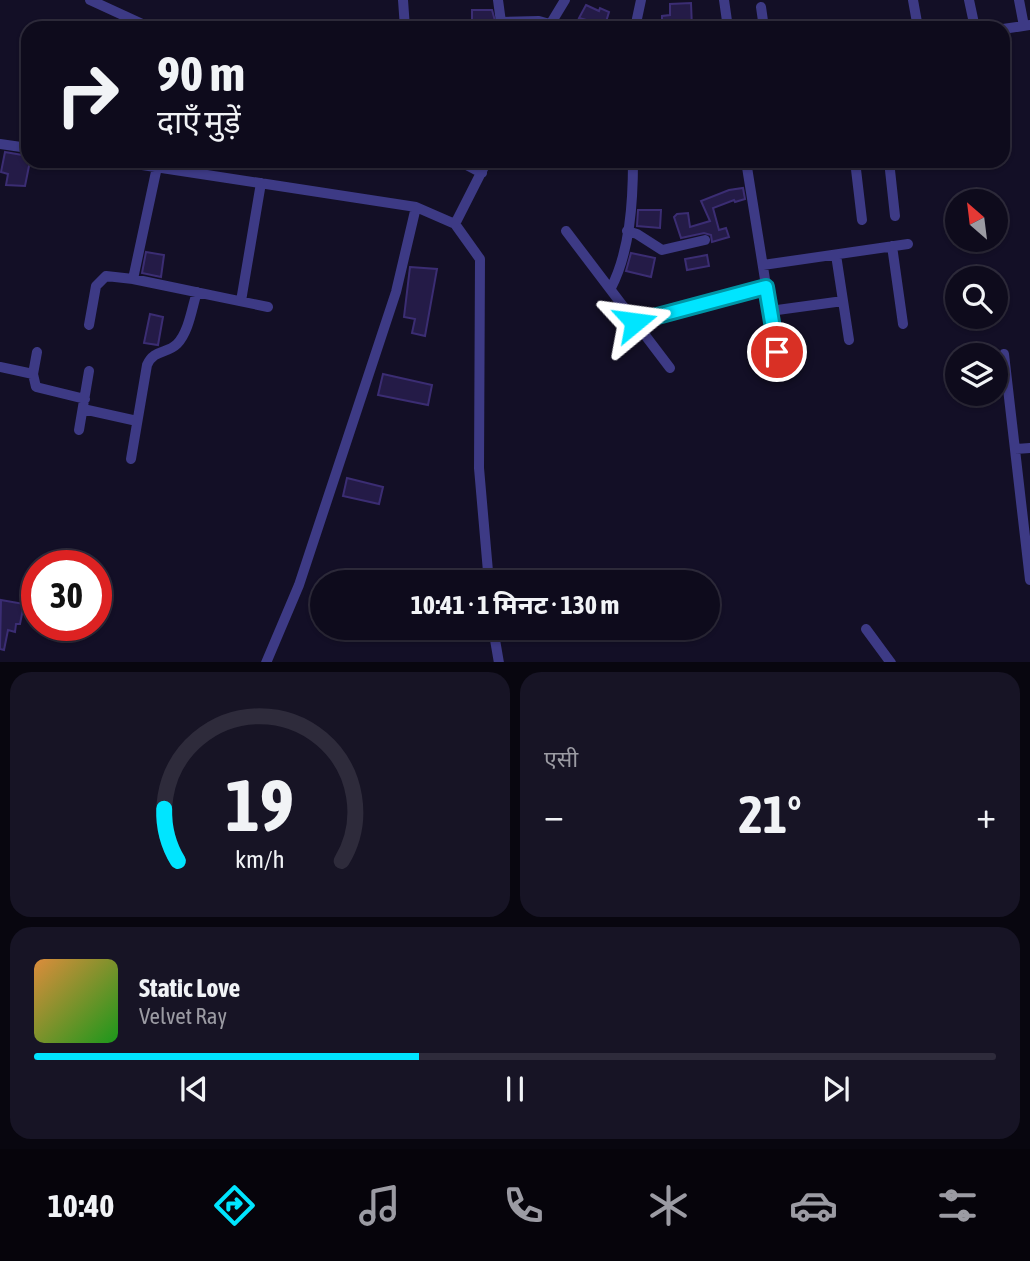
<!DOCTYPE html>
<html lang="hi">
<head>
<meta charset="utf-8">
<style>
  :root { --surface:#0e0b1c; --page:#171425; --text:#f1f3f6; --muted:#9b9ba3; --line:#2e2b3b; --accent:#00e5ff }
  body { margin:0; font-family:"Asap Condensed","Noto Sans Devanagari",sans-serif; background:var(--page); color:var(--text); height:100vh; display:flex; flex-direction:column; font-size:26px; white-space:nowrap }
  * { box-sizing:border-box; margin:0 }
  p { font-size:23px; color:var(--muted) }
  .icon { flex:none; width:38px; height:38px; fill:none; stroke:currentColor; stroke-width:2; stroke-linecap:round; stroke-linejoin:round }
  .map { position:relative; height:662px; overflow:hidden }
  .drawer { display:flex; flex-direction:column; gap:10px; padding:10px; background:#08060f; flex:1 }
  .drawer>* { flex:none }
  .top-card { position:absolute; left:21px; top:21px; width:989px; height:147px; border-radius:21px; box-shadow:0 2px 5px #0004,0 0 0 2px var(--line); background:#0e0b1c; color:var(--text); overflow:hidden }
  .needle { width:46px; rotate:332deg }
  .controls { position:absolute; left:945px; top:189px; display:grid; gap:14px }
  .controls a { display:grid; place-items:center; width:63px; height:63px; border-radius:50%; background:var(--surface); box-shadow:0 2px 5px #0004,0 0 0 2px var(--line); font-size:35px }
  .speed { position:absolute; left:21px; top:550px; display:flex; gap:14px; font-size:35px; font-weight:700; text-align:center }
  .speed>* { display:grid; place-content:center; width:91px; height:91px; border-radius:50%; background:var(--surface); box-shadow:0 2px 5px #0004,0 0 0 2px var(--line); line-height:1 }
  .speed .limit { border:10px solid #d22; background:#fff; color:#111 }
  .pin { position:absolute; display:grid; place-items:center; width:60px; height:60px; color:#fff; margin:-30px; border:4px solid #fff; border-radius:50%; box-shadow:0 2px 7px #0007 }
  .me { position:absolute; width:77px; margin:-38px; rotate:74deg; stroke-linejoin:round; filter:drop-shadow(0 0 5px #0008) }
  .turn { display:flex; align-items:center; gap:24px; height:147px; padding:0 21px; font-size:32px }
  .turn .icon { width:91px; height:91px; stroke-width:2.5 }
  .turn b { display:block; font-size:49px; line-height:60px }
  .big { font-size:52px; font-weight:700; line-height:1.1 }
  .drawer .widget { flex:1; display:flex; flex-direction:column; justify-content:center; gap:10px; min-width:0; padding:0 24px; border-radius:21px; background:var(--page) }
  .drawer .dial { align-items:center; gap:0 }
  .dial svg { height:182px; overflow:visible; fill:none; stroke:var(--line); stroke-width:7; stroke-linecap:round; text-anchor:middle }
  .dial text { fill:var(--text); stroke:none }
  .song { display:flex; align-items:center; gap:21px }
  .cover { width:84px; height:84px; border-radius:10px; background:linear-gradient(135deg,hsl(30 70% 55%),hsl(120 70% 35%)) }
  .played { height:7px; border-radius:4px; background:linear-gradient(90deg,var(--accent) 40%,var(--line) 40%) }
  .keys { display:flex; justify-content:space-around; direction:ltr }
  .heat { display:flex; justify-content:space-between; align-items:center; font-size:38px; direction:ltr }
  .drawer .tiles { flex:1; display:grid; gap:10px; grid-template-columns:1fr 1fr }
  .widget:last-child { grid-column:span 2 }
  .trip { position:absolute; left:310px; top:570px; width:410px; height:70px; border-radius:35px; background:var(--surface); box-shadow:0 2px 5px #0004,0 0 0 2px var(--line); font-weight:700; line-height:70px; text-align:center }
  .dock { display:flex; height:112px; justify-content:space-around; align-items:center; background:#06040b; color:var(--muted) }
  .dock .icon { width:49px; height:49px }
  .dock .selected { color:var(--accent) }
  .dock b { font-size:32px; color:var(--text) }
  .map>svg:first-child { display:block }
  .building { fill:#241b47; stroke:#3b2d73; stroke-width:2 }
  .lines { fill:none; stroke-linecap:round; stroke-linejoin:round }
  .minor { stroke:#3d3a85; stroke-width:10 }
  .route-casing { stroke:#0095a6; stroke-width:18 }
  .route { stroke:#00e5ff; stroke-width:12 }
</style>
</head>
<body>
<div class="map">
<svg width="1030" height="663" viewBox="0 0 1030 663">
  <rect width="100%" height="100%" fill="#130f26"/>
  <!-- building -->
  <path class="building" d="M 691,3 L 692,28 L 662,28 L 662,16 L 670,15 L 670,4 Z
    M 586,5 L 599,11 L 600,8 L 609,12 L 605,25 L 579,18 Z
    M 472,10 L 492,10 L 497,28 L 472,28 Z
    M 5,152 L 28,156 L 30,161 L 25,186 L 6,185 L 8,174 L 1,172 Z
    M 743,188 L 745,199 L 735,202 L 734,200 L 713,208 L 719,230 L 726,228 L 729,237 L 712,242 L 711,235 L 704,233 L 681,238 L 674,217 L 677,214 L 688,213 L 690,227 L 710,221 L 701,201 L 729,190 Z
    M 638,210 L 661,210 L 660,228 L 637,226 Z
    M 146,252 L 164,255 L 161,277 L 142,273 Z
    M 631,253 L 655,258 L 651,277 L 626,271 Z
    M 707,255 L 709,266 L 687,270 L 685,259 Z
    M 410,267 L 437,269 L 425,336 L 412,333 L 415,319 L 404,317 Z
    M 150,314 L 163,317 L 158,345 L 144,343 Z
    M 383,374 L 432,385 L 428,405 L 378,395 Z
    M 347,478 L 383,487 L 379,504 L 343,496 Z
    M 1,600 L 24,604 L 20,624 L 16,624 L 15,632 L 8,630 L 4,650 L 0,649 Z"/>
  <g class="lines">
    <!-- minor -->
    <path class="minor" d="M 90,0 L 151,28
      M 403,0 L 405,28
      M 498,0 L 501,22 L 539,21 L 564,28
      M 724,0 L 728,28
      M 913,0 L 918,28
      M 969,0 L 975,28
      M 1019,0 L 1024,26
      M 761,7 L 764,28
      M 548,28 L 565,0
      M 635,28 L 641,0
      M 1003,29 L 1030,25
      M 0,144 L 28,148
      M 116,161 L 416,207 L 455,224 L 480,259 L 479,468 L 489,583
      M 459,161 L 482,173
      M 746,161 L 780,373
      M 855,161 L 862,220
      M 889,161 L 895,216
      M 455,224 L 487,161
      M 566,231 L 670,368
      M 627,231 L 637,234 L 662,250 L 705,240
      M 892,246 L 903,324
      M 836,255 L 849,340
      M 763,265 L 908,244
      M 133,279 L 157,167
      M 611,288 C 630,251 633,202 633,161
      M 241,301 L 261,183
      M 770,311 L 843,301
      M 635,322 L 767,287
      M 89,325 L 96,286 L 106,276 L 133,279 L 268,307
      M 37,352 L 33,374 L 36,387 L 85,399
      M 1004,354 L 1030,580
      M 0,367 L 33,374
      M 83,409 L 137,421
      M 79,430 L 89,371
      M 1015,449 L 1030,448
      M 131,459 L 147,365 C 154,349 167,354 177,344 C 189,332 192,307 197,292
      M 493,628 L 499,663
      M 866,629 L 891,663
      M 266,663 L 299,585 L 396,292 L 416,207"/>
  </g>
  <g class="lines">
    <defs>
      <path id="route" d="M 635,322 L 766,287 L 777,352"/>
    </defs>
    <!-- route casing -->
    <use href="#route" class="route-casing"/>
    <!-- route -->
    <use href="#route" class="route"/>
  </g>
</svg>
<div class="controls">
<a><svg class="needle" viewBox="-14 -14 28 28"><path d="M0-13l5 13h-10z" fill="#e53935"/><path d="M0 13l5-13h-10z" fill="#9b9ba3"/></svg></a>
<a><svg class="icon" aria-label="search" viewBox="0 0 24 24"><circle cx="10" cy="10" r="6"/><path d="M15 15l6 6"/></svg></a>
<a><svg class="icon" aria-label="layers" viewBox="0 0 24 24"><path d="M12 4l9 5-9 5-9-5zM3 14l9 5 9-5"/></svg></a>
</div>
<div class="speed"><div class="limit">30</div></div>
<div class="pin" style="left:777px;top:352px;background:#d93025"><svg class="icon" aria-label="arrive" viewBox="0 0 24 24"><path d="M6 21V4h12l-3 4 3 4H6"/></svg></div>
<svg class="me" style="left:635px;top:322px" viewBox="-20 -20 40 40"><path d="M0-17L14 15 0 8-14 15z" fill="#00e5ff" stroke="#fff" stroke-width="4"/></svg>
<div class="trip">10:41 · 1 मिनट · 130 m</div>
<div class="top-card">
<div class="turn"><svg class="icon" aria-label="right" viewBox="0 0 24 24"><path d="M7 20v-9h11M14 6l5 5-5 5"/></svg><div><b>90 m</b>दाएँ मुड़ें</div></div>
</div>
</div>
<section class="drawer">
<div class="tiles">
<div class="widget dial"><svg viewBox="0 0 100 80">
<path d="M14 69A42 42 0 1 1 86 69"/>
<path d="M14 69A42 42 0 0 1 8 46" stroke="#00e5ff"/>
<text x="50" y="56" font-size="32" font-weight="700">19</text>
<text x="50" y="72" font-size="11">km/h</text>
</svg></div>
<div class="widget"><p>एसी</p>
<div class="heat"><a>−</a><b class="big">21°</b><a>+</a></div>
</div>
<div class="widget">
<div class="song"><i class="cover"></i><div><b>Static Love</b><p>Velvet Ray</p></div></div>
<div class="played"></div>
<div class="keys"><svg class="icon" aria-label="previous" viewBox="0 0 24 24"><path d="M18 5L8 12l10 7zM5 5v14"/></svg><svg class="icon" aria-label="pause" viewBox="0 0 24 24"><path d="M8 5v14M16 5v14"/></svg><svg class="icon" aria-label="next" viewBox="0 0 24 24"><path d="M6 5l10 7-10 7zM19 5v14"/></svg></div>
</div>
</div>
</section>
<nav class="dock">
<b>10:40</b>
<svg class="icon selected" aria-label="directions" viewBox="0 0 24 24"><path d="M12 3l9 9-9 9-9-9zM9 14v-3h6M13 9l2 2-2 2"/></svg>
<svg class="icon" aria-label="music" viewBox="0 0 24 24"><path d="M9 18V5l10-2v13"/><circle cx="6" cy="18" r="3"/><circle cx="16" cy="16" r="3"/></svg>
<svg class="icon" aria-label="phone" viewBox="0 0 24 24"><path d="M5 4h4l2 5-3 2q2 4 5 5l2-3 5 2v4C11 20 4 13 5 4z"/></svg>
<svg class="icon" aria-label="climate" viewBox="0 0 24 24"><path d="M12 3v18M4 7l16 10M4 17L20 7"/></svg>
<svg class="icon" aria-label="car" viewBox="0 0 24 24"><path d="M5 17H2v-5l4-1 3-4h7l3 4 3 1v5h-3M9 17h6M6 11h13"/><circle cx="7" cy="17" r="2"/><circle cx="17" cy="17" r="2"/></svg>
<svg class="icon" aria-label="filters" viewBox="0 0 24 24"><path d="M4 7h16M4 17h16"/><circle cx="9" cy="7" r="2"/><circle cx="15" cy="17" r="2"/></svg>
</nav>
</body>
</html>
